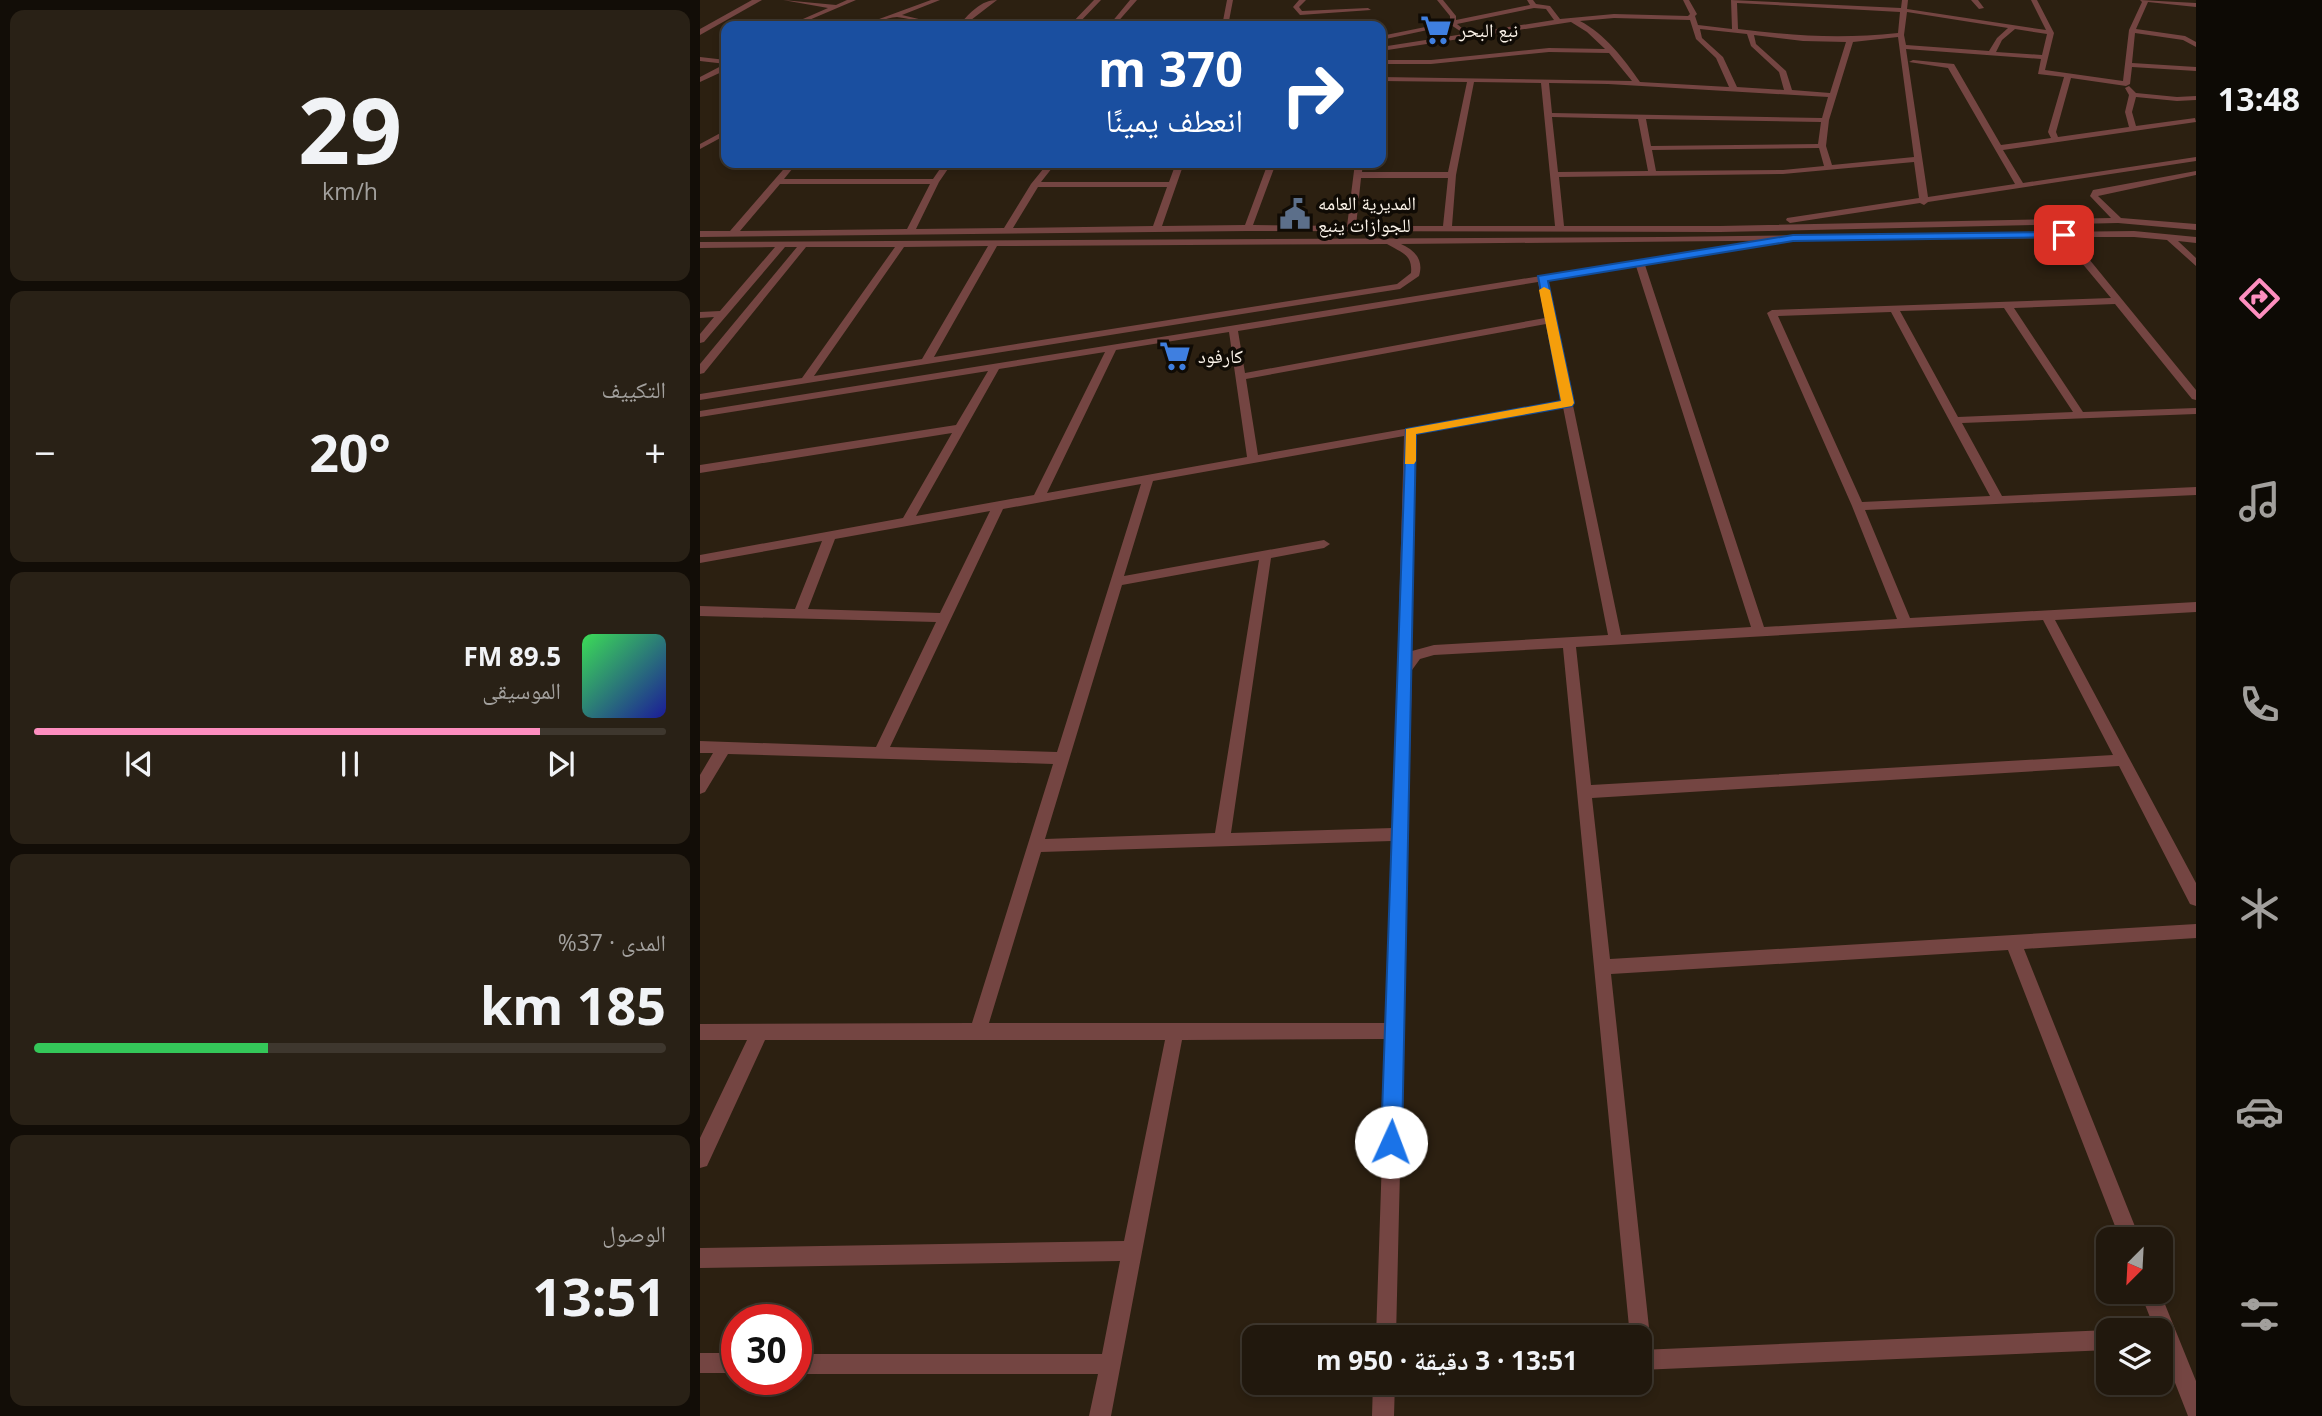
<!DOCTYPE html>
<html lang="ar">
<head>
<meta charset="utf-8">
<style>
  :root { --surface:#21180d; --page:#292116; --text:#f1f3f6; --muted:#a2a09d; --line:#3e372e; --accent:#fd8ebf }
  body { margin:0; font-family:"Open Sans","Noto Naskh Arabic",sans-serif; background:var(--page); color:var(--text); direction:rtl; height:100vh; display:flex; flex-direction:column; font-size:26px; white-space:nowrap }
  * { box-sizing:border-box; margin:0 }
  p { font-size:23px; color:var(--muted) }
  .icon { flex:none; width:38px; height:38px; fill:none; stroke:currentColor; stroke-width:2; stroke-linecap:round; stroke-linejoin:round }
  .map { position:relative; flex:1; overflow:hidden; direction:ltr }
  .sheet { display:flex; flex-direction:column; gap:10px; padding:10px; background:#120d07; width:700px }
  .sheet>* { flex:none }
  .top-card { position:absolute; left:21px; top:21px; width:665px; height:147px; border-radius:14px; box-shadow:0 4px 10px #0003,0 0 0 2px var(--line); direction:rtl; background:#1a4fa0; color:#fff; overflow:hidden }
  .needle { width:46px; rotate:204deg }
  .buttons { position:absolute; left:1396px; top:1227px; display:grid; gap:14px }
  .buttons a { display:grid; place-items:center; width:77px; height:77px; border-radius:14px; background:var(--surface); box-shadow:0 4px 10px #0003,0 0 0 2px var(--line); font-size:35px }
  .speed { position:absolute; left:21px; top:1304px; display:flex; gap:14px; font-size:35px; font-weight:700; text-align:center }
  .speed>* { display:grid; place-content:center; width:91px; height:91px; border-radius:50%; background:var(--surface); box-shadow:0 4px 10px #0003,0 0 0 2px var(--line); line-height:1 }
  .speed .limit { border:10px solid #d22; background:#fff; color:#111 }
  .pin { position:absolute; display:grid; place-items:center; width:60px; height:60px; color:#fff; margin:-30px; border-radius:14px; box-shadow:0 4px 10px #0006 }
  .me { position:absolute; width:77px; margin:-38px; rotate:2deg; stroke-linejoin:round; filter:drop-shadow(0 0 5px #0008) }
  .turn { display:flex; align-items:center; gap:24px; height:147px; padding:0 28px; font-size:32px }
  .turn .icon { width:91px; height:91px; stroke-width:2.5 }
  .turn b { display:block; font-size:49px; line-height:60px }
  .big { font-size:52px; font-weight:700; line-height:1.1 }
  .sheet .tile { flex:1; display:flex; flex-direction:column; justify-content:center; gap:10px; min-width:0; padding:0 24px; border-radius:14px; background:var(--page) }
  .sheet .dial { align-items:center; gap:0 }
  .dial b { font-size:91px; line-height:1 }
  .song { display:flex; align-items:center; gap:21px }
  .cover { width:84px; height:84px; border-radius:10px; background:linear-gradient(135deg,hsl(130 70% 55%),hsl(240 70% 35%)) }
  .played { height:7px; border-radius:4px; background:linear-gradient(90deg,var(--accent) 80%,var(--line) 80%) }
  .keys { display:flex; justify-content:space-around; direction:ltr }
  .heat { display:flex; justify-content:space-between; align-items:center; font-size:38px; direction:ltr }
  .charge { height:10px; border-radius:5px; background:linear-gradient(90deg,#34c759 37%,var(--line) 0) }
  .trip { position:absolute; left:542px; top:1325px; width:410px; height:70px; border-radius:14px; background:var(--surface); box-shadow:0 4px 10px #0003,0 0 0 2px var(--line); font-weight:700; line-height:70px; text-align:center; direction:rtl }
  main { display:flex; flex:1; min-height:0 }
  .dock { display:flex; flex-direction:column; width:126px; justify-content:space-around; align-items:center; background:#0d0a05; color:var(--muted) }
  .dock .icon { width:49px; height:49px }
  .dock .current { color:var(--accent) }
  .dock b { font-size:32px; color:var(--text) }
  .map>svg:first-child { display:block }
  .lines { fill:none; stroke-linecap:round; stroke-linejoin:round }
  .minor { fill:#744542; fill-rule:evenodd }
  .tertiary { fill:#744542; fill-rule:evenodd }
  .route { fill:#1a73e8; stroke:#114b97; stroke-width:2 }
  .slow { fill:#f59e0b }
  .labels { text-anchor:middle; stroke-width:7; stroke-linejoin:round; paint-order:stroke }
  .far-poi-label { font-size:19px; fill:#fcf4ea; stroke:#100b05; text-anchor:start }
</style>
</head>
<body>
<main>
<nav class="dock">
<b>13:48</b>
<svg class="icon current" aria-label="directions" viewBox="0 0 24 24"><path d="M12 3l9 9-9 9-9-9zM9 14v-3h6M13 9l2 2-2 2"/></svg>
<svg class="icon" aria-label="music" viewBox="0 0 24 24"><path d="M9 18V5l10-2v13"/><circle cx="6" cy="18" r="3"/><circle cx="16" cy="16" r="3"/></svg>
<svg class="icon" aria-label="phone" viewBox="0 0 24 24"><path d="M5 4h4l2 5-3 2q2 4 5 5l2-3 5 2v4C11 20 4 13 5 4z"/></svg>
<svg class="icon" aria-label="climate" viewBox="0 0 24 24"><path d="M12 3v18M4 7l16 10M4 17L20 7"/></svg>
<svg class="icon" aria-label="car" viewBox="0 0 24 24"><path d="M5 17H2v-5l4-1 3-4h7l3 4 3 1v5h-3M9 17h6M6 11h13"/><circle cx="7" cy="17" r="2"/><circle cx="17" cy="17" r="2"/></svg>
<svg class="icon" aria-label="filters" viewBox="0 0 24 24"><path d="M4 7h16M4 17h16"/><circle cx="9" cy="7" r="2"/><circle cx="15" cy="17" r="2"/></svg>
</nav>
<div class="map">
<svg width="1496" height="1416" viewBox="0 0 1496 1416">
  <rect width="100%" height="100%" fill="#2c2011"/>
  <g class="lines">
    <!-- minor -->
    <path class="minor" d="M 83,0 L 136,5 L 147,0 L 156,0 L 95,26 L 87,26 L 128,8 Z
      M 231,0 L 240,0 L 202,15 L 227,21 L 260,24 C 270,13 281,0 297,0 L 271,20 L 349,24 L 352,26 L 267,24 C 245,34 220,19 197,17 C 184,17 173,27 160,26 Z
      M 394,0 L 401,0 L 376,26 L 369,26 Z
      M 430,0 L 437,0 L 415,25 L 411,25 L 411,23 Z
      M 527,0 L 533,0 L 528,26 L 522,26 Z
      M 599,0 L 606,0 L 599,7 L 602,11 L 668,8 L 671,10 L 600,15 L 593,7 Z
      M 737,0 L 743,0 L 756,16 L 756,20 L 830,5 L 827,0 L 833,0 L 836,4 L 850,6 L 860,19 L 914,14 L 988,16 L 990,14 L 983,0 L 989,0 L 997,14 L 995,16 L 998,25 L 1032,29 L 1031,0 L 1201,8 L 1202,0 L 1208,0 L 1207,9 L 1346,30 L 1331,0 L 1337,0 L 1354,33 L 1345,70 L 1423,81 L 1429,30 L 1442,2 L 1440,0 L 1496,3 L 1496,7 L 1448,2 L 1436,29 L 1485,36 L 1496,42 L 1496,47 L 1483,40 L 1435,33 L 1432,63 L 1496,67 L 1496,71 L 1432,67 L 1430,84 L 1426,86 L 1371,78 L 1356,132 L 1358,137 L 1429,127 L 1425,112 L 1429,95 L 1425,88 L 1429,86 L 1436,93 L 1477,97 L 1496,96 L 1496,100 L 1477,101 L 1436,97 L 1432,112 L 1436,126 L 1495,118 L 1496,122 L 1303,150 L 1323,183 L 1496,157 L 1496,161 L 1228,202 L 1224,205 L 1220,203 L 1090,223 L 1086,220 L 1087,218 L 1219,198 L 1214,162 L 1083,174 L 859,177 L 864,226 L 1020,226 L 1411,218 L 1390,196 L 1393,190 L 1496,171 L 1496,175 L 1398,196 L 1421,218 L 1496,224 L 1496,230 L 1418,223 L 1020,232 L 548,231 L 0,237 L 0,231 L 30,231 L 89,163 L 97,163 L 84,179 L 233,179 L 244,163 L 252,163 L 239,182 L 216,229 L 304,228 L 331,184 L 348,163 L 356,163 L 341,182 L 469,182 L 476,163 L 484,163 L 462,226 L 545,225 L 568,163 L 576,163 L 553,225 L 647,226 L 655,163 L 663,163 L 662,172 L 748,172 L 767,82 L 681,81 L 681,77 L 932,81 L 909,53 L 849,52 L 731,64 L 681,64 L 681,60 L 731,60 L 849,48 L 905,49 L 887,32 L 871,22 L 681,51 L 681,47 L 854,20 L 846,9 L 834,8 L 757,24 L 763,29 L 760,31 L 751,25 L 681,40 L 681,36 L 750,22 L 750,16 ZM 1037,3 L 1200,12 L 1198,33 C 1140,39 1096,36 1038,29 ZM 1207,12 L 1308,28 L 1297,38 L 1289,51 L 1206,45 L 1204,35 ZM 914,18 L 990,20 L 996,39 L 1016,58 L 1029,87 L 940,82 C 924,59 905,34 880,21 ZM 1000,29 L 1047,34 L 1051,46 L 1079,72 L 1084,90 L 1037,87 L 1023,57 L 1002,38 ZM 1315,29 L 1347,34 L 1342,55 L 1296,52 L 1302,40 ZM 1054,35 L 1103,41 L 1146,42 L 1130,93 L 1092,90 L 1086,71 L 1056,44 ZM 1198,37 L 1214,157 L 1132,165 L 1126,146 L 1129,120 L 1153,42 ZM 1206,49 L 1341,59 L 1338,74 L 1364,77 L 1348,132 L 1351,138 L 1301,145 L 1254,64 L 1213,60 L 1209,62 L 1248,68 L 1315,184 L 1228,197 ZM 774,82 L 841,83 L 855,226 L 752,226 L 756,175 ZM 849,83 L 908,84 L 1128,97 L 1122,118 L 852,113 ZM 852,117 L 938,119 L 948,171 L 858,172 ZM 946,119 L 1121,122 L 1118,144 L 951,146 ZM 1119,148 L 1124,166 L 1083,170 L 956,171 L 952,150 ZM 661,178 L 748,178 L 743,226 L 656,226 ZM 80,184 L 230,184 L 207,229 L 40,231 ZM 338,187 L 467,187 L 453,226 L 313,228 Z
      M 1271,0 L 1278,0 L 1284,8 L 1279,9 Z
      M 0,57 L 26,60 L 26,64 L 0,61 Z
      M 23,65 L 26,65 L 26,70 L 0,82 L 0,77 Z
      M 26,130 L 26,135 L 0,149 L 0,144 Z
      M 1434,231 L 1496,237 L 1496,243 L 1478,241 L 1496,258 L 1496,266 L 1467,240 L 1434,237 L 1371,237 L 1496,390 L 1496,400 L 1492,399 L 1415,304 L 1314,308 L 1383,412 L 1496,408 L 1496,414 L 1262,423 L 1302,496 L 1496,487 L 1496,495 L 1165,510 L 1210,618 L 1496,602 L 1496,612 L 1355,620 L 1496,883 L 1496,906 L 1490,904 L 1419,766 L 892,798 L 910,959 L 1496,924 L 1496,938 L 1324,949 L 1440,1239 L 1420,1239 L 1308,950 L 911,974 L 950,1337 L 947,1344 L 940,1347 L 940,1337 L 930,1337 L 863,648 L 734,655 L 720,659 L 712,670 L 696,1337 L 676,1337 L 686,1039 L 482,1040 L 411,1416 L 389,1416 L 398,1374 L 96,1374 L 96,1354 L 402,1354 L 420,1261 L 0,1268 L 0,1248 L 424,1241 L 465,1040 L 65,1040 L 7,1166 L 0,1168 L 0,1138 L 47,1040 L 0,1040 L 0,1024 L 272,1023 L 353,764 L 28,754 L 5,792 L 0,794 L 0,775 L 13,753 L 0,753 L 0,741 L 176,747 L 236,622 L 0,616 L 0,606 L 95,609 L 122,541 L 0,563 L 0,555 L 203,518 L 252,433 L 0,473 L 0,465 L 256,425 L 288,371 L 0,417 L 0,411 L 1046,243 L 1049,244 L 1049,248 L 945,265 L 1064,627 L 1197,619 L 1152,506 L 1067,313 L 1072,310 L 1411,298 L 1361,238 L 701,244 C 715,250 724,260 719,276 L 700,289 L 0,400 L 0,394 L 102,378 L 195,247 L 106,247 L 4,373 L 0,374 L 0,364 L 97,247 L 85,247 L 4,342 L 0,343 L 0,334 L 14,317 L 0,318 L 0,312 L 20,311 L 75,247 L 0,248 L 0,242 L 963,237 ZM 687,244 C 700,252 713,254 711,273 L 697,284 L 234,357 L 297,246 ZM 288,246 L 222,359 L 114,376 L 204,247 ZM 936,266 L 1051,627 L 921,635 L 847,281 ZM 838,282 L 845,318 L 545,373 L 538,331 ZM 1304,308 L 1373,412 L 1258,417 L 1200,311 ZM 1191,312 L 1290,496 L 1162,502 L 1078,316 ZM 846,324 L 862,401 L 558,455 L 546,379 ZM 529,332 L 547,457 L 347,493 L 416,350 ZM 405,352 L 334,495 L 216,516 L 299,369 ZM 863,407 L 908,635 L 734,645 L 712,651 L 716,434 ZM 704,436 L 693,828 L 531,833 L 571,558 L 624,548 L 630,544 L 624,540 L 424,576 L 453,481 ZM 441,484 L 357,752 L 190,747 L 303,509 ZM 290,511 L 240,613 L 108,609 L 135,539 ZM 559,560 L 515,833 L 345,839 L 422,585 ZM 1343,620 L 1413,755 L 891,785 L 876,647 ZM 692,841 L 686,1023 L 289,1023 L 341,852 Z
      M 1440,1292 L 1460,1292 L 1496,1381 L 1496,1416 L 1488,1416 L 1461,1347 L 1461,1330 L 1455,1330 Z
      M 1409,1330 L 1409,1350 L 940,1370 L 940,1350 Z
      M 0,1353 L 37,1353 L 37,1373 L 0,1373 Z
      M 673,1382 L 695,1382 L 694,1416 L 672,1416 Z"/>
    <!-- tertiary -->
    <path class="tertiary" d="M 52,0 L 62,0 L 0,35 L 0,29 Z"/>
  </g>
  <!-- route -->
  <path class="route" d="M 1364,232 L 1368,233 L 1368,237 L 1093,241 L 848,281 L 874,403 L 872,406 L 716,434 L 702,1142 L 699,1150 L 691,1153 L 684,1150 L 681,1142 L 706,429 L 861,401 L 838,276 L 1093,235 Z"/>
  <!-- slow -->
  <path class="slow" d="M 844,287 L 850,290 L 874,403 L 872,406 L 716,434 L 716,461 L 714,464 L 705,464 L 706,429 L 861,401 L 839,290 Z"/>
  <!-- icons -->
  <defs>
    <symbol id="supermarket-bare" viewBox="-9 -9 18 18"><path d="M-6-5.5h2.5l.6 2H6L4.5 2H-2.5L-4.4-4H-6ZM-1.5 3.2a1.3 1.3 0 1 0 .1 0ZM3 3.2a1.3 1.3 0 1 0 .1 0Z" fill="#3f7fe0" stroke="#100b05" stroke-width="2.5" paint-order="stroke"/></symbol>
    <symbol id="civic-bare" viewBox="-9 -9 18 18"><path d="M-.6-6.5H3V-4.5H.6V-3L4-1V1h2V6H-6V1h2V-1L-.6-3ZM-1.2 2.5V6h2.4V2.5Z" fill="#5c6f8a" stroke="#100b05" stroke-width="2.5" paint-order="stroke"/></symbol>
  </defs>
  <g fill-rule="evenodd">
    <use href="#supermarket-bare" x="714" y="8" width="44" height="44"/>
    <use href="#civic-bare" x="573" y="192" width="44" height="44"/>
    <use href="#supermarket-bare" x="453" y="334" width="44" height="44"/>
  </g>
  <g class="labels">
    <!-- far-poi labels -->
    <g class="far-poi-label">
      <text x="759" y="37">نبع البحر</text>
      <text x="618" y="210">المديرية العامه<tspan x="618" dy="22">للجوازات ينبع</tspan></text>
      <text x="498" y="363">كارفود</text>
    </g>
  </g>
</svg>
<div class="buttons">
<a><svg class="needle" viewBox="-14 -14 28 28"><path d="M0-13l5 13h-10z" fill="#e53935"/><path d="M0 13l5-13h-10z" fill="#a2a09d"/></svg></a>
<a><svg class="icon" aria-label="layers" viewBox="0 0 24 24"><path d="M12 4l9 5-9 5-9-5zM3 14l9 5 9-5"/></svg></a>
</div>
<div class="speed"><div class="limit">30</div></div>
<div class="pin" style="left:1364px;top:235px;background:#d93025"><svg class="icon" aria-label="arrive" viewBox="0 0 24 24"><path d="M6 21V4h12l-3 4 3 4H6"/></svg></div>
<svg class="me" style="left:691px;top:1142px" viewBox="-20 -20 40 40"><circle r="19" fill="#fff"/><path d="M0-13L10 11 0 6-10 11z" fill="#1a73e8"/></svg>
<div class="trip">13:51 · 3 دقيقة · 950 m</div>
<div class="top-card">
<div class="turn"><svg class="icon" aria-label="right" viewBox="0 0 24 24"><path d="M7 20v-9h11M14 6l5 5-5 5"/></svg><div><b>370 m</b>انعطف يمينًا</div></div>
</div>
</div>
<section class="sheet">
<div class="tile dial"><b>29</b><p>km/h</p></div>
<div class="tile"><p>التكييف</p>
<div class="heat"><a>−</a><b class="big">20°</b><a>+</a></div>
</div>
<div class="tile">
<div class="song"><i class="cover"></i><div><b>89.5 FM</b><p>الموسيقى</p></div></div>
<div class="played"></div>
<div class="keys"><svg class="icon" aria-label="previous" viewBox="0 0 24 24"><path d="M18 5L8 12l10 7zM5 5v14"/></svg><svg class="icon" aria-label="pause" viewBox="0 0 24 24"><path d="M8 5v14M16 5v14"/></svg><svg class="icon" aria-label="next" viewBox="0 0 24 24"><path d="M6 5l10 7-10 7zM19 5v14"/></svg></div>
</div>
<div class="tile"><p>المدى · 37%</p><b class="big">185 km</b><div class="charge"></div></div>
<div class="tile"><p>الوصول</p><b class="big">13:51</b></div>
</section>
</main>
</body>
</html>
